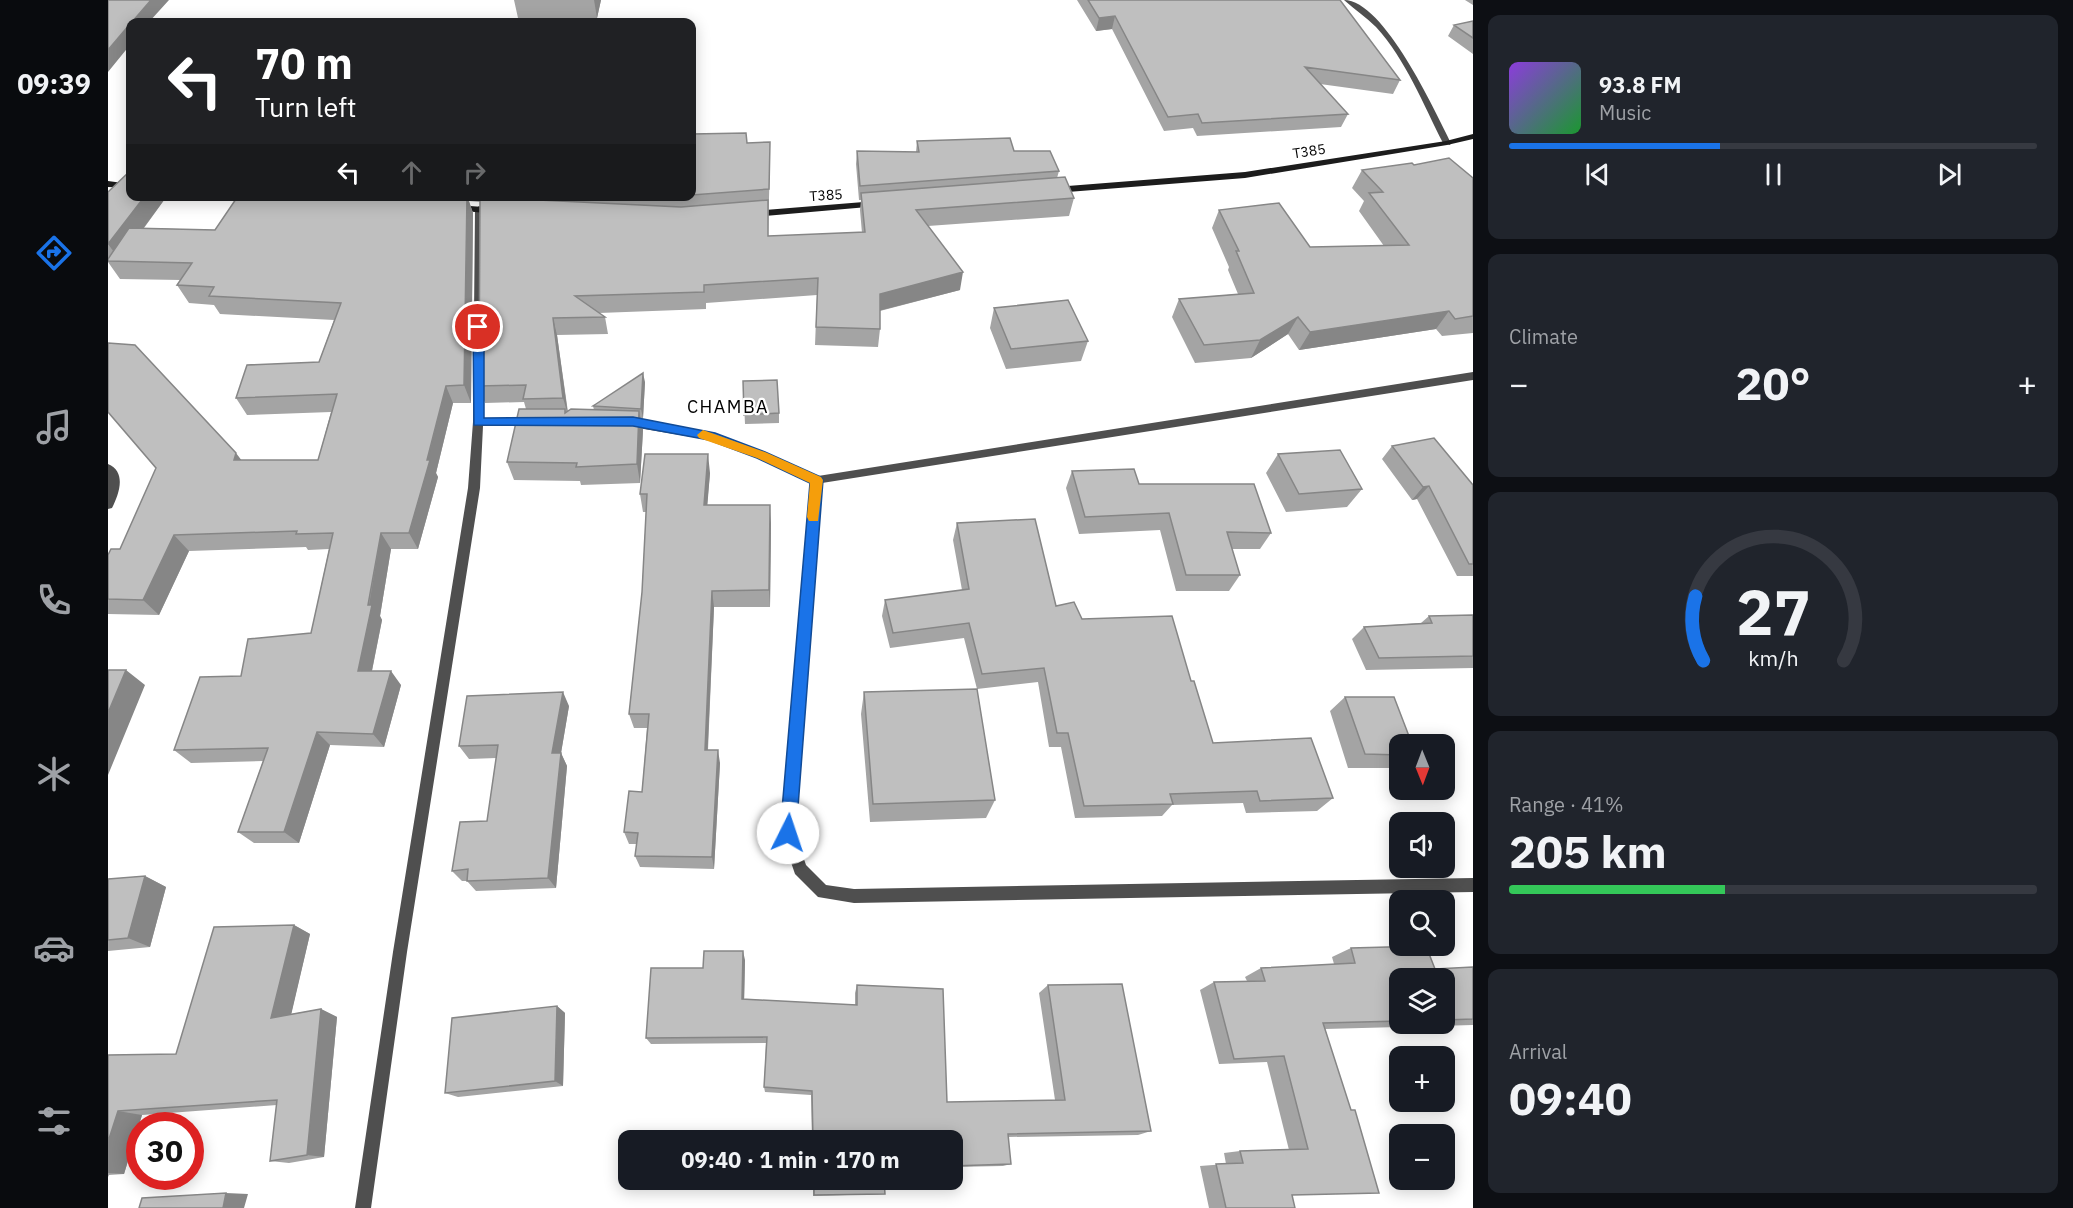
<!DOCTYPE html>
<html lang="en">
<head>
<meta charset="utf-8">
<style>
  :root { --surface:#171b24; --page:#20242c; --text:#f1f3f6; --muted:#9ea1a6; --line:#363941; --accent:#1a73e8 }
  body { margin:0; font-family:"IBM Plex Sans",sans-serif; background:var(--page); color:var(--text); height:100vh; display:flex; flex-direction:column; font-size:22px; white-space:nowrap }
  * { box-sizing:border-box; margin:0 }
  p { font-size:20px; color:var(--muted) }
  .icon { flex:none; width:33px; height:33px; fill:none; stroke:currentColor; stroke-width:2; stroke-linecap:round; stroke-linejoin:round }
  .map { position:relative; flex:1; overflow:hidden }
  .panel { display:flex; flex-direction:column; gap:15px; padding:15px; background:#0d0f14; width:600px }
  .panel>* { flex:none }
  .hud { position:absolute; left:18px; top:18px; width:570px; height:183px; border-radius:12px; box-shadow:0 3px 15px #0003; background:#202124; color:#fff; overflow:hidden }
  .needle { width:39px; rotate:179deg }
  .buttons { position:absolute; left:1281px; top:734px; display:grid; gap:12px }
  .buttons a { display:grid; place-items:center; width:66px; height:66px; border-radius:12px; background:var(--surface); box-shadow:0 3px 15px #0003; font-size:30px }
  .speed { position:absolute; left:18px; top:1112px; display:flex; gap:12px; font-size:30px; font-weight:700; text-align:center }
  .speed>* { display:grid; place-content:center; width:78px; height:78px; border-radius:50%; background:var(--surface); box-shadow:0 3px 15px #0003; line-height:1 }
  .speed .limit { border:9px solid #d22; background:#fff; color:#111 }
  .pin { position:absolute; display:grid; place-items:center; width:51px; height:51px; color:#fff; margin:-26px; border:3px solid #fff; border-radius:50%; box-shadow:0 2px 6px #0007 }
  .me { position:absolute; width:66px; margin:-33px; rotate:4deg; stroke-linejoin:round; filter:drop-shadow(0 0 4px #0008) }
  .turn { display:flex; align-items:center; gap:21px; height:126px; padding:0 30px; font-size:27px }
  .turn .icon { width:78px; height:78px; stroke-width:2.5 }
  .turn b { display:block; font-size:42px; line-height:51px }
  .lanes { display:flex; align-items:center; height:57px; padding:0 30px; background:#0003; justify-content:center; gap:30px; direction:ltr }
  .lanes .off { opacity:.35 }
  .big { font-size:45px; font-weight:700; line-height:1.1 }
  .panel .tile { flex:1; display:flex; flex-direction:column; justify-content:center; gap:9px; min-width:0; padding:0 21px; border-radius:12px; background:var(--page) }
  .panel .dial { align-items:center; gap:0 }
  .dial svg { height:156px; overflow:visible; fill:none; stroke:var(--line); stroke-width:7; stroke-linecap:round; text-anchor:middle }
  .dial text { fill:var(--text); stroke:none }
  .song { display:flex; align-items:center; gap:18px }
  .cover { width:72px; height:72px; border-radius:9px; background:linear-gradient(135deg,hsl(270 70% 55%),hsl(130 70% 35%)) }
  .played { height:6px; border-radius:3px; background:linear-gradient(90deg,var(--accent) 40%,var(--line) 40%) }
  .keys { display:flex; justify-content:space-around; direction:ltr }
  .heat { display:flex; justify-content:space-between; align-items:center; font-size:33px; direction:ltr }
  .charge { height:9px; border-radius:4px; background:linear-gradient(90deg,#34c759 41%,var(--line) 0) }
  .trip { position:absolute; left:510px; top:1130px; width:345px; height:60px; border-radius:12px; background:var(--surface); box-shadow:0 3px 15px #0003; font-weight:700; line-height:60px; text-align:center }
  main { display:flex; flex:1; min-height:0 }
  .dock { display:flex; flex-direction:column; width:108px; justify-content:space-around; align-items:center; background:#090b0e; color:var(--muted) }
  .dock .icon { width:42px; height:42px }
  .dock .selected { color:var(--accent) }
  .dock b { font-size:27px; color:var(--text) }
  .map>svg:first-child { display:block }
  .lines { fill:none; stroke-linecap:round; stroke-linejoin:round }
  .street { fill:#4f4f4f; fill-rule:evenodd }
  .secondary { fill:#1c1c1c; fill-rule:evenodd }
  .wall { fill:#a4a4a4; fill-rule:evenodd }
  .shaded-wall { fill:#868686 }
  .building { fill:#bfbfbf; stroke:#868686; stroke-width:1.5 }
  .route { fill:#1a73e8; stroke:#114b97; stroke-width:1.5 }
  .slow { fill:#f59e0b }
  .labels { text-anchor:middle; stroke-width:4.5; stroke-linejoin:round; paint-order:stroke }
  .far-street-label { font-size:14px; fill:#000; stroke:#fff }
  .quarter-label { font-size:18px; letter-spacing:1.5px; fill:#000; stroke:#fff }
</style>
</head>
<body>
<main>
<nav class="dock">
<b>09:39</b>
<svg class="icon selected" aria-label="directions" viewBox="0 0 24 24"><path d="M12 3l9 9-9 9-9-9zM9 14v-3h6M13 9l2 2-2 2"/></svg>
<svg class="icon" aria-label="music" viewBox="0 0 24 24"><path d="M9 18V5l10-2v13"/><circle cx="6" cy="18" r="3"/><circle cx="16" cy="16" r="3"/></svg>
<svg class="icon" aria-label="phone" viewBox="0 0 24 24"><path d="M5 4h4l2 5-3 2q2 4 5 5l2-3 5 2v4C11 20 4 13 5 4z"/></svg>
<svg class="icon" aria-label="climate" viewBox="0 0 24 24"><path d="M12 3v18M4 7l16 10M4 17L20 7"/></svg>
<svg class="icon" aria-label="car" viewBox="0 0 24 24"><path d="M5 17H2v-5l4-1 3-4h7l3 4 3 1v5h-3M9 17h6M6 11h13"/><circle cx="7" cy="17" r="2"/><circle cx="17" cy="17" r="2"/></svg>
<svg class="icon" aria-label="filters" viewBox="0 0 24 24"><path d="M4 7h16M4 17h16"/><circle cx="9" cy="7" r="2"/><circle cx="15" cy="17" r="2"/></svg>
</nav>
<div class="map">
<svg width="1365" height="1208" viewBox="0 0 1365 1208">
  <rect width="100%" height="100%" fill="#fff"/>
  <g class="lines">
    <!-- street -->
    <path class="street" d="M 1236,0 C 1276,0 1327,111 1343,143 L 1342,145 L 1335,143 C 1315,104 1298,60 1268,27 C 1258,17 1247,10 1236,0 Z
      M 371,206 L 375,209 L 375,418 L 422,418 L 427,422 L 422,426 L 375,426 L 372,488 L 299,952 L 263,1208 L 247,1208 L 285,952 L 360,488 L 365,422 L 367,209 Z
      M 1365,372 L 1365,380 L 714,483 L 687,833 L 698,865 L 718,885 L 746,889 L 1365,878 L 1365,892 L 746,903 L 710,897 L 687,874 L 673,833 L 703,482 L 649,458 L 602,440 L 518,426 L 513,422 L 518,418 L 603,432 L 657,452 L 710,476 Z
      M 0,464 C 19,472 11,494 4,508 L 0,509 Z"/>
    <!-- secondary -->
    <path class="secondary" d="M 1365,134 L 1365,139 L 1339,145 L 1137,178 L 947,193 L 943,190 L 947,187 L 1137,172 L 1338,141 Z
      M 0,181 L 22,184 L 22,188 L 0,187 Z
      M 768,201 L 772,204 L 771,206 L 645,217 L 641,214 L 645,211 Z
      M 349,205 L 388,208 L 392,211 L 388,214 L 346,210 L 345,208 Z"/>
  </g>
  <!-- wall -->
  <path class="wall" d="M 406,0 L 493,0 L 489,18 L 410,18 Z
    M 969,0 L 1232,0 L 1292,80 L 1285,94 L 1212,84 L 1240,114 L 1233,127 L 1089,136 L 1085,128 L 1056,131 L 1004,29 L 988,31 Z
    M 1357,0 L 1365,0 L 1365,5 Z
    M 1365,21 L 1365,54 L 1340,36 L 1346,25 Z
    M 584,134 L 639,143 L 662,160 L 660,236 L 754,233 L 752,210 L 753,200 L 751,200 L 748,164 L 749,151 L 808,152 L 809,141 L 906,151 L 951,171 L 949,178 L 966,198 L 961,216 L 820,226 L 852,290 L 772,311 L 772,329 L 770,347 L 707,345 L 709,295 L 598,303 L 598,309 L 491,313 L 497,317 L 500,334 L 449,335 L 460,412 L 486,410 L 485,406 L 537,382 L 535,418 L 532,418 L 535,430 L 532,483 L 473,485 L 472,481 L 406,480 L 399,462 L 418,409 L 416,402 L 377,403 L 371,386 L 372,202 L 361,201 L 365,213 L 363,403 L 345,403 L 328,473 L 330,477 L 310,549 L 283,549 L 272,616 L 274,620 L 264,671 L 293,685 L 276,747 L 222,745 L 191,843 L 146,843 L 130,832 L 155,761 L 83,763 L 66,750 L 133,676 L 203,633 L 221,549 L 200,550 L 198,547 L 81,551 L 51,615 L 0,614 L 0,555 L 12,549 L 133,460 L 210,460 L 223,412 L 139,415 L 128,398 L 211,362 L 226,320 L 112,314 L 106,305 L 81,303 L 69,285 L 73,280 L 12,279 L 0,262 L 0,192 L 59,196 L 36,228 L 107,230 L 130,196 L 584,196 Z
    M 1306,165 L 1365,178 L 1365,333 L 1334,336 L 1328,329 L 1191,350 L 1180,334 L 1143,358 L 1087,363 L 1064,317 L 1071,299 L 1130,294 L 1120,270 L 1121,267 L 1104,228 L 1111,210 L 1202,247 L 1276,246 L 1251,211 L 1256,201 L 1244,188 L 1254,170 Z
    M 886,308 L 980,341 L 973,361 L 898,369 L 882,328 Z
    M 635,381 L 671,413 L 671,423 L 637,424 Z
    M 1284,446 L 1365,485 L 1365,576 L 1349,576 L 1309,499 L 1304,500 L 1274,459 Z
    M 1170,454 L 1254,489 L 1239,507 L 1178,512 L 1158,473 Z
    M 964,471 L 1031,484 L 1163,533 L 1152,549 L 1124,549 L 1132,575 L 1121,591 L 1068,591 L 1052,530 L 971,534 L 958,488 Z
    M 602,473 L 599,505 L 663,523 L 662,607 L 606,607 L 600,750 L 612,763 L 606,869 L 532,867 L 527,856 L 529,844 L 521,844 L 516,832 L 534,792 L 539,728 L 526,728 L 521,714 L 534,592 L 538,512 L 535,512 L 532,494 Z
    M 849,523 L 948,606 L 974,619 L 1083,681 L 1105,743 L 1225,798 L 1209,811 L 1138,813 L 1135,803 L 1064,805 L 1054,816 L 967,818 L 953,747 L 941,747 L 930,682 L 869,689 L 887,800 L 878,818 L 762,822 L 753,714 L 756,692 L 869,689 L 856,638 L 782,648 L 774,616 L 777,600 L 854,590 L 845,540 Z
    M 1365,615 L 1365,668 L 1258,670 L 1244,639 L 1256,627 L 1313,623 L 1321,616 Z
    M 1237,697 L 1292,744 L 1292,767 L 1289,768 L 1240,768 L 1222,711 Z
    M 461,706 L 453,753 L 459,766 L 448,888 L 368,891 L 359,881 L 354,881 L 344,871 L 379,821 L 388,758 L 361,759 L 351,746 Z
    M 37,876 L 58,887 L 42,947 L 0,951 L 0,879 Z
    M 186,925 L 202,934 L 183,1014 L 213,1009 L 229,1017 L 216,1157 L 181,1163 L 162,1161 L 169,1105 L 34,1115 L 16,1174 L 1,1175 L 0,1177 L 0,1055 L 68,1054 Z
    M 1243,948 L 1327,969 L 1365,967 L 1365,1025 L 1217,1029 L 1243,1110 L 1184,1195 L 1187,1208 L 1101,1208 L 1092,1166 L 1118,1164 L 1116,1153 L 1132,1151 L 1181,1150 L 1159,1062 L 1111,1064 L 1092,990 L 1106,982 L 1139,981 L 1137,977 L 1153,968 L 1226,964 L 1224,957 ZM 1292,978 L 1336,978 L 1336,1023 L 1292,1023 Z
    M 637,960 L 636,999 L 747,1005 L 747,993 L 749,985 L 839,1102 L 947,1100 L 931,993 L 940,985 L 1043,1131 L 1030,1135 L 900,1137 L 903,1164 L 895,1166 L 844,1167 L 844,1140 L 704,1140 L 703,1095 L 657,1092 L 656,1087 L 658,1043 L 543,1044 L 538,1038 L 595,968 Z
    M 449,1006 L 457,1013 L 455,1086 L 350,1097 L 337,1093 Z
    M 705,1179 L 776,1179 L 777,1194 L 773,1194 L 705,1196 Z"/>
  <!-- shaded-wall -->
  <path class="shaded-wall" d="M 43,0 L 61,0 L 41,22 L 24,22 Z
    M 486,0 L 493,0 L 489,18 Z
    M 1007,16 L 1004,29 L 988,31 L 991,18 Z
    M 22,24 L 22,45 L 0,72 L 0,50 Z
    M 37,196 L 59,196 L 12,260 L 0,244 Z
    M 359,196 L 365,213 L 363,403 L 356,385 Z
    M 855,272 L 852,290 L 770,311 L 772,294 Z
    M 1341,311 L 1328,329 L 1191,350 L 1202,332 Z
    M 1190,317 L 1180,334 L 1143,358 L 1152,340 Z
    M 445,318 L 449,335 L 460,415 L 455,398 Z
    M 535,373 L 537,382 L 535,418 L 533,409 Z
    M 338,386 L 345,403 L 328,473 L 330,477 L 310,549 L 301,533 Z
    M 531,411 L 535,430 L 532,483 L 529,464 Z
    M 128,453 L 141,470 L 126,460 Z
    M 600,454 L 602,473 L 598,522 L 596,505 Z
    M 1321,486 L 1309,499 L 1304,500 L 1315,487 Z
    M 662,505 L 663,523 L 662,607 L 661,590 Z
    M 273,533 L 283,549 L 272,616 L 274,620 L 261,685 L 250,671 Z
    M 66,535 L 81,551 L 51,615 L 35,600 Z
    M 604,591 L 606,607 L 599,763 L 597,750 Z
    M 18,670 L 37,685 L 0,775 L 0,713 Z
    M 283,671 L 293,685 L 276,747 L 265,734 Z
    M 455,692 L 461,706 L 453,753 L 459,766 L 448,888 L 440,878 L 444,753 Z
    M 209,732 L 222,745 L 191,843 L 176,832 Z
    M 610,750 L 612,763 L 606,869 L 604,857 Z
    M 37,876 L 58,887 L 42,947 L 20,938 Z
    M 186,925 L 202,934 L 181,1024 L 163,1018 Z
    M 635,951 L 637,960 L 636,1006 L 634,999 Z
    M 449,1006 L 457,1013 L 455,1086 L 447,1081 Z
    M 213,1009 L 229,1017 L 216,1157 L 199,1155 Z
    M 10,1111 L 34,1115 L 16,1174 L 0,1173 L 0,1142 Z
    M 118,1193 L 140,1194 L 136,1208 L 115,1208 Z"/>
  <!-- building -->
  <path class="building" d="M 0,0 L 43,0 L 24,22 L 22,22 L 22,24 L 0,50 Z
    M 980,0 L 1232,0 L 1292,80 L 1197,67 L 1240,114 L 1094,123 L 1090,114 L 1060,117 L 1007,16 L 991,18 Z
    M 1365,21 L 1365,38 L 1346,25 Z
    M 638,133 L 639,143 L 662,142 L 661,189 L 584,195 L 584,134 Z
    M 902,138 L 906,151 L 942,151 L 951,171 L 752,186 L 749,151 L 811,152 L 809,141 Z
    M 1341,158 L 1365,178 L 1365,316 L 1347,319 L 1341,311 L 1202,332 L 1190,317 L 1152,340 L 1096,345 L 1071,299 L 1146,293 L 1128,251 L 1131,251 L 1111,210 L 1171,203 L 1202,247 L 1301,245 L 1261,193 L 1275,192 L 1254,170 L 1304,163 L 1306,165 Z
    M 22,171 L 22,196 L 37,196 L 0,244 L 0,192 Z
    M 957,177 L 966,198 L 808,210 L 855,272 L 772,294 L 772,329 L 708,327 L 710,278 L 596,285 L 596,292 L 467,296 L 497,317 L 445,318 L 455,398 L 415,399 L 418,385 L 371,386 L 372,197 L 573,207 L 660,200 L 660,236 L 757,232 L 753,193 Z
    M 130,196 L 359,196 L 356,385 L 338,386 L 319,460 L 322,460 L 301,533 L 273,533 L 260,605 L 264,605 L 250,671 L 283,671 L 265,734 L 209,732 L 176,832 L 130,832 L 160,748 L 66,750 L 92,677 L 133,676 L 140,639 L 203,633 L 225,533 L 188,534 L 189,531 L 66,535 L 35,600 L 0,599 L 0,555 L 3,549 L 12,549 L 48,468 L 0,412 L 0,343 L 27,345 L 128,453 L 126,460 L 210,460 L 229,394 L 128,398 L 139,365 L 211,362 L 233,303 L 101,296 L 106,287 L 69,285 L 84,263 L 0,261 L 0,259 L 21,228 L 107,230 Z
    M 960,300 L 980,341 L 903,349 L 886,308 Z
    M 535,373 L 533,409 L 485,406 L 488,404 Z
    M 669,380 L 671,413 L 636,415 L 635,381 Z
    M 411,409 L 457,409 L 457,413 L 463,409 L 531,411 L 529,464 L 468,467 L 469,463 L 399,462 Z
    M 1326,438 L 1365,485 L 1365,564 L 1361,564 L 1321,486 L 1315,487 L 1284,446 Z
    M 1232,450 L 1254,489 L 1191,494 L 1170,454 Z
    M 537,454 L 600,454 L 596,505 L 662,505 L 661,590 L 604,591 L 597,750 L 610,750 L 604,857 L 527,856 L 530,833 L 516,832 L 521,791 L 534,792 L 541,714 L 521,714 L 534,592 L 539,494 L 532,494 Z
    M 1026,469 L 1031,484 L 1146,484 L 1163,533 L 1119,532 L 1132,575 L 1078,575 L 1061,513 L 977,517 L 964,471 Z
    M 927,519 L 948,606 L 966,602 L 974,619 L 1064,616 L 1083,681 L 1086,681 L 1105,743 L 1203,738 L 1225,798 L 1152,801 L 1149,791 L 1062,794 L 1065,804 L 976,806 L 960,733 L 949,733 L 936,668 L 874,674 L 861,623 L 785,633 L 777,600 L 861,589 L 849,523 Z
    M 1365,615 L 1365,656 L 1271,658 L 1256,627 L 1324,623 L 1321,616 Z
    M 0,670 L 18,670 L 0,713 Z
    M 869,689 L 887,800 L 765,804 L 756,692 Z
    M 455,692 L 444,753 L 453,753 L 440,878 L 359,881 L 360,869 L 344,871 L 352,822 L 379,821 L 390,745 L 351,746 L 359,696 Z
    M 1237,697 L 1286,697 L 1304,744 L 1292,744 L 1292,755 L 1257,754 Z
    M 37,876 L 20,938 L 0,940 L 0,879 Z
    M 186,925 L 163,1018 L 213,1009 L 199,1155 L 162,1161 L 169,1100 L 10,1111 L 0,1142 L 0,1055 L 68,1054 L 106,927 Z
    M 1318,946 L 1327,969 L 1365,967 L 1365,1019 L 1336,1020 L 1336,978 L 1292,978 L 1292,1021 L 1215,1023 L 1243,1110 L 1247,1110 L 1271,1193 L 1184,1195 L 1187,1208 L 1118,1208 L 1108,1164 L 1135,1163 L 1132,1151 L 1200,1149 L 1176,1056 L 1126,1059 L 1106,982 L 1157,981 L 1153,968 L 1247,963 L 1243,948 Z
    M 596,951 L 635,951 L 634,999 L 749,1005 L 749,985 L 835,989 L 839,1102 L 957,1100 L 940,985 L 1014,984 L 1043,1131 L 900,1134 L 903,1164 L 844,1166 L 844,1140 L 705,1140 L 704,1091 L 656,1087 L 659,1037 L 538,1038 L 543,968 L 595,968 Z
    M 449,1006 L 447,1081 L 337,1093 L 344,1018 Z
    M 706,1179 L 776,1179 L 777,1194 L 706,1195 Z
    M 118,1193 L 115,1208 L 31,1208 L 34,1198 Z"/>
  <!-- route -->
  <path class="route" d="M 370,324 L 376,327 L 376,418 L 525,417 L 607,433 L 657,452 L 713,477 L 715,480 L 688,833 L 686,839 L 680,841 L 674,839 L 672,833 L 702,483 L 649,458 L 601,440 L 525,426 L 366,425 L 365,327 Z"/>
  <!-- slow -->
  <path class="slow" d="M 595,430 L 657,452 L 713,477 L 715,480 L 710,521 L 701,521 L 699,517 L 702,483 L 649,458 L 591,438 L 589,435 Z"/>
  <g class="labels">
    <!-- far-street labels -->
    <g class="far-street-label">
      <text transform="translate(1201 151) rotate(-9)" y="5">T385</text>
      <text transform="translate(718 195) rotate(-4)" y="5">T385</text>
    </g>
    <!-- quarter labels -->
    <g class="quarter-label">
      <text x="620" y="413">CHAMBA</text>
    </g>
  </g>
</svg>
<div class="buttons">
<a><svg class="needle" viewBox="-14 -14 28 28"><path d="M0-13l5 13h-10z" fill="#e53935"/><path d="M0 13l5-13h-10z" fill="#9ea1a6"/></svg></a>
<a><svg class="icon" aria-label="sound" viewBox="0 0 24 24"><path d="M4 9h4l5-4v14l-5-4H4zM17 9q2 3 0 6"/></svg></a>
<a><svg class="icon" aria-label="search" viewBox="0 0 24 24"><circle cx="10" cy="10" r="6"/><path d="M15 15l6 6"/></svg></a>
<a><svg class="icon" aria-label="layers" viewBox="0 0 24 24"><path d="M12 4l9 5-9 5-9-5zM3 14l9 5 9-5"/></svg></a>
<a>+</a>
<a>−</a>
</div>
<div class="speed"><div class="limit">30</div></div>
<div class="pin" style="left:370px;top:327px;background:#d93025"><svg class="icon" aria-label="arrive" viewBox="0 0 24 24"><path d="M6 21V4h12l-3 4 3 4H6"/></svg></div>
<svg class="me" style="left:680px;top:833px" viewBox="-20 -20 40 40"><circle r="19" fill="#fff"/><path d="M0-13L10 11 0 6-10 11z" fill="#1a73e8"/></svg>
<div class="trip">09:40 · 1 min · 170 m</div>
<div class="hud">
<div class="turn"><svg class="icon" aria-label="left" viewBox="0 0 24 24"><path d="M17 20v-9H6M10 6l-5 5 5 5"/></svg><div><b>70 m</b>Turn left</div></div>
<div class="lanes"><svg class="icon" aria-label="left" viewBox="0 0 24 24"><path d="M17 20v-9H6M10 6l-5 5 5 5"/></svg><svg class="icon off" aria-label="ahead" viewBox="0 0 24 24"><path d="M12 20V5M6 11l6-6 6 6"/></svg><svg class="icon off" aria-label="right" viewBox="0 0 24 24"><path d="M7 20v-9h11M14 6l5 5-5 5"/></svg></div>
</div>
</div>
<section class="panel">
<div class="tile">
<div class="song"><i class="cover"></i><div><b>93.8 FM</b><p>Music</p></div></div>
<div class="played"></div>
<div class="keys"><svg class="icon" aria-label="previous" viewBox="0 0 24 24"><path d="M18 5L8 12l10 7zM5 5v14"/></svg><svg class="icon" aria-label="pause" viewBox="0 0 24 24"><path d="M8 5v14M16 5v14"/></svg><svg class="icon" aria-label="next" viewBox="0 0 24 24"><path d="M6 5l10 7-10 7zM19 5v14"/></svg></div>
</div>
<div class="tile"><p>Climate</p>
<div class="heat"><a>−</a><b class="big">20°</b><a>+</a></div>
</div>
<div class="tile dial"><svg viewBox="0 0 100 80">
<path d="M14 69A42 42 0 1 1 86 69"/>
<path d="M14 69A42 42 0 0 1 10 36" stroke="#1a73e8"/>
<text x="50" y="56" font-size="32" font-weight="700">27</text>
<text x="50" y="72" font-size="11">km/h</text>
</svg></div>
<div class="tile"><p>Range · 41%</p><b class="big">205 km</b><div class="charge"></div></div>
<div class="tile"><p>Arrival</p><b class="big">09:40</b></div>
</section>
</main>
</body>
</html>
